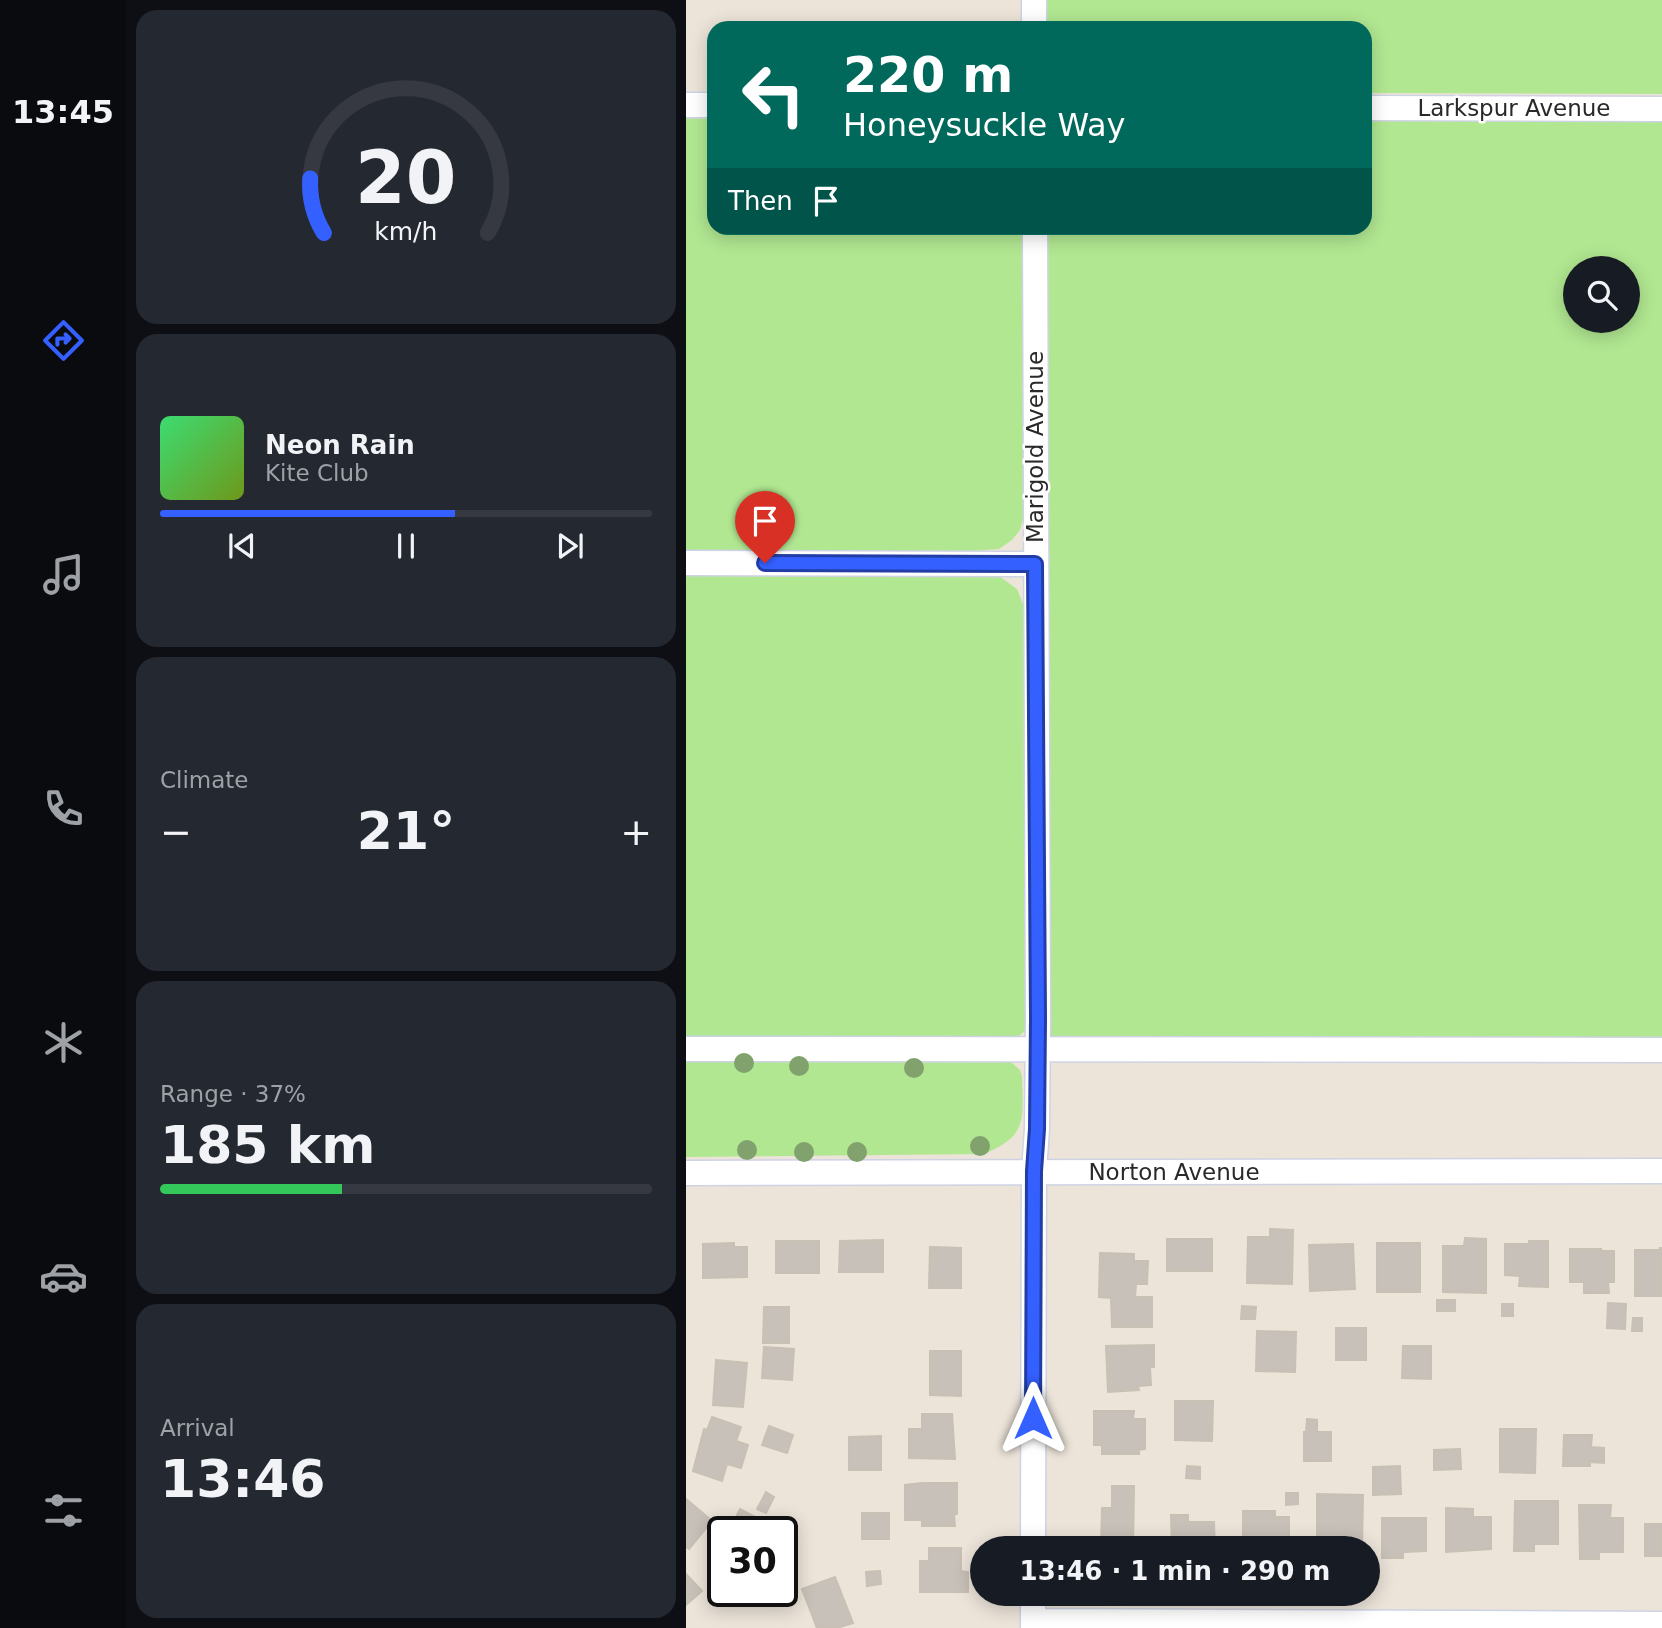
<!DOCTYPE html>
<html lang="en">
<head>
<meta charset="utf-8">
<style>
  :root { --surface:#171b24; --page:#242831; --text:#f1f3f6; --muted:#9ea1a6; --line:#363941; --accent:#3460ff }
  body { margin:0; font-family:"DejaVu Sans",sans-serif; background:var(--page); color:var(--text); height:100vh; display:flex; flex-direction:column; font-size:26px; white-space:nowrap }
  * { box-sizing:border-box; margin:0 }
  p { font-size:23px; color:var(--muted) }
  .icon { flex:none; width:38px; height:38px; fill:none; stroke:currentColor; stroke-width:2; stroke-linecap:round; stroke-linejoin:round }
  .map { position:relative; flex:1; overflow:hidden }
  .side { display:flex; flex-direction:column; gap:10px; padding:10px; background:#0d0f14; width:560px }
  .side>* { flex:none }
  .banner { position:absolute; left:21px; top:21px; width:665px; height:214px; border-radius:21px; box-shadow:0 4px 18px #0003; background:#00695c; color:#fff; overflow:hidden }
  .fabs { position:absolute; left:877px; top:256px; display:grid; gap:14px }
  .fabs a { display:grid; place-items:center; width:77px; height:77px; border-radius:50%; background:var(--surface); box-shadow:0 4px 18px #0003; font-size:35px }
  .speed { position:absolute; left:21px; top:1516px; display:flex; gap:14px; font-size:35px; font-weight:700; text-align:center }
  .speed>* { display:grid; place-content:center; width:91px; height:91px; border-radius:50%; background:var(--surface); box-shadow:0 4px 18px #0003; line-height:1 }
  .speed .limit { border:4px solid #111; border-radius:10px; background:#fff; color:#111 }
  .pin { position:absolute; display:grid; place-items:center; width:60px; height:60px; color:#fff; margin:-72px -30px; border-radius:50% 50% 50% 0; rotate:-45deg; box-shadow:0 0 7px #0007 }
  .pin .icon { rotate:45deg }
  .me { position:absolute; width:77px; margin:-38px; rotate:0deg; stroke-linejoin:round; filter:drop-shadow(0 0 5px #0008) }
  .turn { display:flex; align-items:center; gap:24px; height:147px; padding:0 21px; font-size:32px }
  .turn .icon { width:91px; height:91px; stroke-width:2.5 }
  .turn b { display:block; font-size:49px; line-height:60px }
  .then { display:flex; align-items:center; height:66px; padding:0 21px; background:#0003; gap:14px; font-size:26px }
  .big { font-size:52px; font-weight:600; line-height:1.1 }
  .side .widget { flex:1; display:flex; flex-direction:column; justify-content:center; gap:10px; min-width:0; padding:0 24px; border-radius:21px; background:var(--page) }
  .side .dial { align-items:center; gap:0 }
  .dial svg { height:182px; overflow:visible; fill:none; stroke:var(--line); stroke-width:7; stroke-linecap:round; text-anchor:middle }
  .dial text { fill:var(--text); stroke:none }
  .song { display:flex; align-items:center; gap:21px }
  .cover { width:84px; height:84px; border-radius:10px; background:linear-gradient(135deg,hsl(140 70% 55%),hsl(80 70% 35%)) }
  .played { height:7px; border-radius:4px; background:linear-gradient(90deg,var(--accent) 60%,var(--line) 60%) }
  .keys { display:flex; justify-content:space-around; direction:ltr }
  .heat { display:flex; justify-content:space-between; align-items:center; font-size:38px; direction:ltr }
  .charge { height:10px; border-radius:5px; background:linear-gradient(90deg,#34c759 37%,var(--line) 0) }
  .trip { position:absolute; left:284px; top:1536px; width:410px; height:70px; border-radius:35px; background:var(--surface); box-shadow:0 4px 18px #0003; font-weight:600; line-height:70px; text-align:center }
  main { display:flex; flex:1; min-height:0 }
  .tab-bar { display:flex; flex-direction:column; width:126px; justify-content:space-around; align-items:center; background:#090b0e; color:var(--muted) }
  .tab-bar .icon { width:49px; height:49px }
  .tab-bar .selected { color:var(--accent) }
  .tab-bar b { font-size:32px; color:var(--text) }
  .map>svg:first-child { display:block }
  .green { fill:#b1e791; fill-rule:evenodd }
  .building { fill:#c7c1b9; stroke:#c8c0b3; stroke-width:2 }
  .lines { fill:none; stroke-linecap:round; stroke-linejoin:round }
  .minor-casing { stroke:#ced3e3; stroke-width:27 }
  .minor { stroke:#fff; stroke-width:24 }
  .tree { fill:#81a16d }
  .route-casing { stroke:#223ea6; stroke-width:18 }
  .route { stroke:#3460ff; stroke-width:12 }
  .labels { text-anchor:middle; stroke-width:5; stroke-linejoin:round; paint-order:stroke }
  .street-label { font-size:23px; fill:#292929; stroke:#fff }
</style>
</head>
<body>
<main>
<nav class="tab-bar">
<b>13:45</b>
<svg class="icon selected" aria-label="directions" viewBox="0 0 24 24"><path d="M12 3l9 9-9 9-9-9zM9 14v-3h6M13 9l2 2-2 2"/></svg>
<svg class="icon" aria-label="music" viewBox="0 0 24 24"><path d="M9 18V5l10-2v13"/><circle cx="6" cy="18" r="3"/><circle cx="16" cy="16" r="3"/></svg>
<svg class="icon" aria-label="phone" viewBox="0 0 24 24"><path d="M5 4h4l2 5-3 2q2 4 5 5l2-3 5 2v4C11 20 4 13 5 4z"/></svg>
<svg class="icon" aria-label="climate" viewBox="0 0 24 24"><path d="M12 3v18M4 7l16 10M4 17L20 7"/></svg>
<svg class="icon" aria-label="car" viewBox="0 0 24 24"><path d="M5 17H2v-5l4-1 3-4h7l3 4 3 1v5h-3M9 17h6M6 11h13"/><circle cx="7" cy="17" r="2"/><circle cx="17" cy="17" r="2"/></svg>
<svg class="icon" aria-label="filters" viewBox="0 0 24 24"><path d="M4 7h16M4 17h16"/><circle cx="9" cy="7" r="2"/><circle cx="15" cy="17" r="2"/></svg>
</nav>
<section class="side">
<div class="widget dial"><svg viewBox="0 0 100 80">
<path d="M14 69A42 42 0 1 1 86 69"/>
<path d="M14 69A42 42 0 0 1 8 45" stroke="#3460ff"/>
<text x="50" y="56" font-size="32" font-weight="700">20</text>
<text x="50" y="72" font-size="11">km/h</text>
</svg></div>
<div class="widget">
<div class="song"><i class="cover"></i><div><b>Neon Rain</b><p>Kite Club</p></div></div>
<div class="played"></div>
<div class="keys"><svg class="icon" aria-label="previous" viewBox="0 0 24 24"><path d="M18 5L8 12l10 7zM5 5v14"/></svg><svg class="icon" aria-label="pause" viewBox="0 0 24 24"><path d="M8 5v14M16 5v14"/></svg><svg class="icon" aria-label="next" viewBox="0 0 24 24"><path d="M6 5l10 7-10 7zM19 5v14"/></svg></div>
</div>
<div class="widget"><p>Climate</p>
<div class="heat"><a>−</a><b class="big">21°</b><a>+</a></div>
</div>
<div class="widget"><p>Range · 37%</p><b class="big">185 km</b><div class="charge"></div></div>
<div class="widget"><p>Arrival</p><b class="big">13:46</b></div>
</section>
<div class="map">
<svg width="976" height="1628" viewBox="0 0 976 1628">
  <rect width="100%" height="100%" fill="#ece4d9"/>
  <!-- green -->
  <path class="green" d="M 360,0 L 976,0 L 976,94 L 679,93 L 679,28 L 360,28 Z
    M 679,117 L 976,118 L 976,1039 L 364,1041 L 360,228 L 679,228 ZM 889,268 L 942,268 L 942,320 L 889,320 Z
    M 0,118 L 28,119 L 28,228 L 338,228 L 337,519 L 334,530 L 326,540 L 313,549 L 299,550 L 261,553 L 0,552 Z
    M 0,575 L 313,576 L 331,589 L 339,609 L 341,1019 L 339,1031 L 332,1037 L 323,1039 L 0,1036 Z
    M 0,1058 L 325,1062 L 334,1070 L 336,1076 C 337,1119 342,1136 298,1154 L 0,1157 Z"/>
  <!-- building -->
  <path class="building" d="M 584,1229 L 607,1230 L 606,1284 L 561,1283 L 562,1237 L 584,1237 Z
    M 779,1238 L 800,1239 L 800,1293 L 757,1292 L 757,1246 L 778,1246 Z
    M 481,1239 L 526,1239 L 526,1271 L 481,1271 Z
    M 197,1240 L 197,1272 L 153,1272 L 154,1241 Z
    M 90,1241 L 133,1241 L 133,1273 L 90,1273 Z
    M 843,1241 L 862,1241 L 862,1287 L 833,1286 L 834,1276 L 819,1275 L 819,1244 L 843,1244 Z
    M 48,1243 L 48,1247 L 61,1247 L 61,1277 L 17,1278 L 17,1244 Z
    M 691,1243 L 734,1243 L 734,1292 L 691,1292 Z
    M 667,1244 L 669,1289 L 624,1291 L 623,1245 Z
    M 244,1247 L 275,1248 L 275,1288 L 243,1288 Z
    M 974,1248 L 976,1248 L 976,1296 L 949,1296 L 949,1250 L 974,1250 Z
    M 884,1249 L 915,1249 L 915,1251 L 928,1251 L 928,1282 L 922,1282 L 923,1293 L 898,1293 L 898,1282 L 884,1282 Z
    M 414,1253 L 448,1254 L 448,1261 L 462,1261 L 461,1284 L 450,1284 L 449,1297 L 466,1297 L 466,1327 L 426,1327 L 425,1298 L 413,1297 Z
    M 751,1300 L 769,1300 L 769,1311 L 751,1311 Z
    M 922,1303 L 940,1304 L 939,1329 L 921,1328 Z
    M 816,1304 L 827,1304 L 827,1316 L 816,1316 Z
    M 556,1306 L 570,1307 L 569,1319 L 555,1319 Z
    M 78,1307 L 103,1307 L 103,1343 L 77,1343 Z
    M 947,1318 L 956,1318 L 956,1331 L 946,1331 Z
    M 650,1328 L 680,1328 L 680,1360 L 650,1360 Z
    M 571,1331 L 610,1332 L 609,1372 L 570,1371 Z
    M 468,1345 L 468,1367 L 464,1367 L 465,1385 L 452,1386 L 453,1390 L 422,1392 L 420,1346 Z
    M 717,1346 L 745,1346 L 745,1379 L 716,1378 Z
    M 78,1347 L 108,1349 L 106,1380 L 76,1378 Z
    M 244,1351 L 275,1351 L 275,1396 L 244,1395 Z
    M 30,1360 L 61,1363 L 57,1407 L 27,1405 Z
    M 489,1401 L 527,1401 L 526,1441 L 489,1440 Z
    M 408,1411 L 448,1411 L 447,1419 L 459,1419 L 459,1449 L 453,1450 L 453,1454 L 416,1454 L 416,1445 L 408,1445 Z
    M 236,1414 L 266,1414 L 269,1459 L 223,1458 L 223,1429 L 236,1429 Z
    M 26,1417 L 55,1427 L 50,1441 L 62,1445 L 55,1468 L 41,1464 L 36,1481 L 7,1471 L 18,1429 L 21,1430 Z
    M 621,1419 L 631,1420 L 631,1432 L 645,1432 L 645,1461 L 618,1461 L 618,1432 L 620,1432 Z
    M 83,1426 L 107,1435 L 101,1453 L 76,1445 Z
    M 814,1429 L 850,1429 L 849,1473 L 814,1472 Z
    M 878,1435 L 906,1435 L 905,1447 L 918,1448 L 918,1463 L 904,1462 L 904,1466 L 877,1466 Z
    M 195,1436 L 195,1470 L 163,1470 L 163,1437 Z
    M 774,1449 L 775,1469 L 748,1470 L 748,1450 Z
    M 501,1466 L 514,1467 L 514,1479 L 500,1478 Z
    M 714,1466 L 715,1494 L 687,1495 L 687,1467 Z
    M 237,1483 L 271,1483 L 271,1514 L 268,1514 L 269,1526 L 236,1526 L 236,1520 L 219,1520 L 219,1485 Z
    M 426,1486 L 448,1486 L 447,1549 L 415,1549 L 416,1508 L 426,1508 Z
    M 80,1492 L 88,1497 L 80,1513 L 71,1509 Z
    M 600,1493 L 612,1493 L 612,1504 L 600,1505 Z
    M 631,1494 L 677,1495 L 676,1549 L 631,1549 Z
    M 0,1499 L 26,1521 L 3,1549 L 0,1547 Z
    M 829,1501 L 872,1501 L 872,1544 L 848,1544 L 848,1551 L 828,1551 Z
    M 893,1505 L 925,1505 L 924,1518 L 937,1518 L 937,1552 L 913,1552 L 913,1559 L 894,1559 Z
    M 760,1508 L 787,1509 L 787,1517 L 805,1517 L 805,1549 L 760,1552 Z
    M 54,1509 L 95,1531 L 53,1531 L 45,1527 Z
    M 557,1511 L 589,1511 L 589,1517 L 603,1517 L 603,1549 L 557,1549 Z
    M 176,1513 L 203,1513 L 203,1539 L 176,1539 Z
    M 485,1515 L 502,1515 L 502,1522 L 528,1522 L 529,1549 L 486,1549 Z
    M 696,1518 L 740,1518 L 740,1551 L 717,1552 L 717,1558 L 696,1558 Z
    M 959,1524 L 976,1524 L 976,1556 L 959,1556 Z
    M 243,1548 L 275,1548 L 275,1571 L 282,1572 L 282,1592 L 234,1592 L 234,1561 L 243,1561 Z
    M 194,1571 L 195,1584 L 181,1586 L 180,1572 Z
    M 0,1574 L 16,1591 L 0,1605 Z
    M 149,1577 L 167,1623 L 151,1628 L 131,1628 L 116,1589 Z"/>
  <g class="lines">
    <defs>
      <path id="minor" d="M 348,0 L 348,28
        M 0,105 L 28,105
        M 679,108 L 976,109
        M 0,563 L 349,564
        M 0,1049 L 976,1050
        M 0,1173 L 976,1171
        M 347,1549 L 348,1171 L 351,1129 L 352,1019 L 349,228
        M 347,1621 L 976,1624
        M 347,1628 L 347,1594"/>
    </defs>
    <!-- minor casing -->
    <use href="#minor" class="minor-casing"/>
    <!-- minor -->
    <use href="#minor" class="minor"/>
  </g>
  <!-- trees -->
  <g class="tree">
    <circle cx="58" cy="1063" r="10"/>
    <circle cx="113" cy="1066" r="10"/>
    <circle cx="228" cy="1068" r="10"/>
    <circle cx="294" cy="1146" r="10"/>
    <circle cx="61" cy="1150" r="10"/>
    <circle cx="118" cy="1152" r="10"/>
    <circle cx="171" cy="1152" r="10"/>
  </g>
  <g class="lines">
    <defs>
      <path id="route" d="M 79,563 L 349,564 L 352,1019 L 351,1129 L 348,1171 L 347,1418"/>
    </defs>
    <!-- route casing -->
    <use href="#route" class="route-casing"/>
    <!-- route -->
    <use href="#route" class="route"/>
  </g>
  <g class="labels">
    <!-- street labels -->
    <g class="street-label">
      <text x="828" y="116">Larkspur Avenue</text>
      <text transform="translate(349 447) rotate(-90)" y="8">Marigold Avenue</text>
      <text x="488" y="1180">Norton Avenue</text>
    </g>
  </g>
</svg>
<div class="fabs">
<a><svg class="icon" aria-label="search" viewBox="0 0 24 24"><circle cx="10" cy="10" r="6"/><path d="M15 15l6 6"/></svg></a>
</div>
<div class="speed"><div class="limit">30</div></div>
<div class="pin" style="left:79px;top:563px;background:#d93025"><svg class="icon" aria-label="arrive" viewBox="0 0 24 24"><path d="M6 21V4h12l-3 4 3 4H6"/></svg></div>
<svg class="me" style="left:347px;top:1418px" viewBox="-20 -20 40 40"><path d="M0-17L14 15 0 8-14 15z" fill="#3460ff" stroke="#fff" stroke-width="4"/></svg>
<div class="trip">13:46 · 1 min · 290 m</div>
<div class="banner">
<div class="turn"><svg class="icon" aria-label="left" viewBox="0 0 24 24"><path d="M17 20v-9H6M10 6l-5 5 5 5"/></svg><div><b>220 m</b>Honeysuckle Way</div></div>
<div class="then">Then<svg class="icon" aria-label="arrive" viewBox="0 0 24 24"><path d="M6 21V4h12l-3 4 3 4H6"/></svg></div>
</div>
</div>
</main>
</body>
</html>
